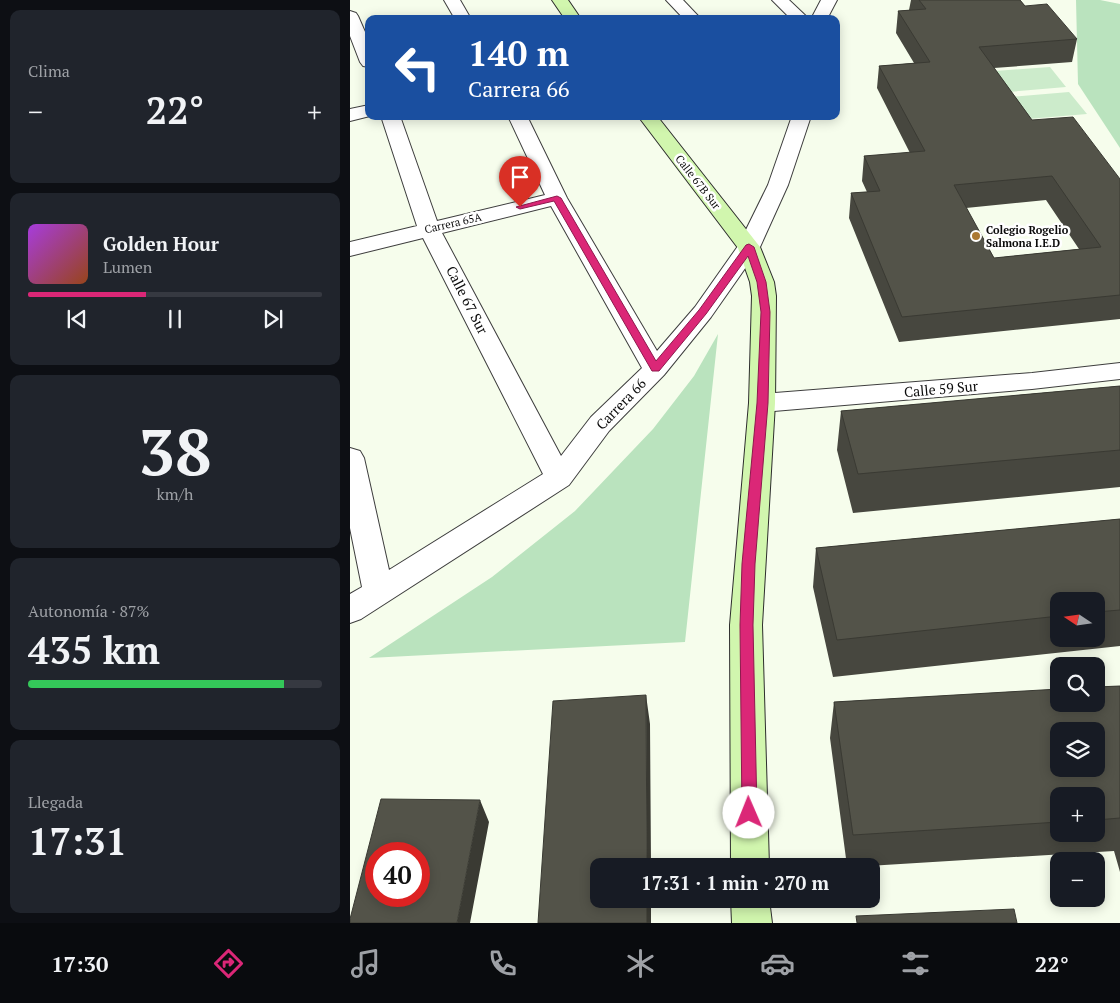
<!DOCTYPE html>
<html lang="es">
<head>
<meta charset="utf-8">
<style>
  :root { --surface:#171b24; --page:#20242c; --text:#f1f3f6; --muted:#9ea1a6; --line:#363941; --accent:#db2777 }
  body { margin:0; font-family:"PT Serif",serif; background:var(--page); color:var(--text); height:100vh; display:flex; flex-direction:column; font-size:19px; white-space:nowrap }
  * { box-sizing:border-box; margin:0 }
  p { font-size:16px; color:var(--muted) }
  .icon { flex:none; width:28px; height:28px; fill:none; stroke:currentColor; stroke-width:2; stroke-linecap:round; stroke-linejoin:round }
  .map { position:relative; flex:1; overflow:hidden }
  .sheet { display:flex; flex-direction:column; gap:10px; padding:10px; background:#0d0f14; width:350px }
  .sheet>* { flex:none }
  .hud { position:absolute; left:15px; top:15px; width:475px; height:105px; border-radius:10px; box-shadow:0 2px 12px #0003; background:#1a4fa0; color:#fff; overflow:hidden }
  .needle { width:32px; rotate:283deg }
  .buttons { position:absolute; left:700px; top:592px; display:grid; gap:10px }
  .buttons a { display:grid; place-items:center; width:55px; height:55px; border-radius:10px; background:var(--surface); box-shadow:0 2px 12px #0003; font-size:25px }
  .speed { position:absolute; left:15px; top:842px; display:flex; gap:10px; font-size:25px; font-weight:700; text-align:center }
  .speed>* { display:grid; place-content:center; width:65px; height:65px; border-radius:50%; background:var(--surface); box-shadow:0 2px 12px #0003; line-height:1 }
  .speed .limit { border:8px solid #d22; background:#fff; color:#111 }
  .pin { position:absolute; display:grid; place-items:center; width:42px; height:42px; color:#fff; margin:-51px -21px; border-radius:50% 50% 50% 0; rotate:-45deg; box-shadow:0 0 5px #0007 }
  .pin .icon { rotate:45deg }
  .me { position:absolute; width:55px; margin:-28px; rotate:359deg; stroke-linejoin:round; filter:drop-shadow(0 0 4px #0008) }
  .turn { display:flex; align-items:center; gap:18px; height:105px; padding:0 20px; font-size:22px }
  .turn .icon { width:65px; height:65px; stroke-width:2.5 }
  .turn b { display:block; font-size:35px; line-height:42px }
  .big { font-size:38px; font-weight:800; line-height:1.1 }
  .sheet .card { flex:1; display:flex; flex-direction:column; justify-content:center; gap:8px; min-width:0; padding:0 18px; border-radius:10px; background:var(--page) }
  .sheet .dial { align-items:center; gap:0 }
  .dial b { font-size:65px; line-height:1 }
  .song { display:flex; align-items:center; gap:15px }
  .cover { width:60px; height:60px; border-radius:8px; background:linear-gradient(135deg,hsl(280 70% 55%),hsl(20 70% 35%)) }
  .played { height:5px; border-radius:2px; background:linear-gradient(90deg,var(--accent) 40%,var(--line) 40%) }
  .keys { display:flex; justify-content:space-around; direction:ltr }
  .heat { display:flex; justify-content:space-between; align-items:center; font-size:28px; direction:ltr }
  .charge { height:8px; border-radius:4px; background:linear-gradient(90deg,#34c759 87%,var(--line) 0) }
  .trip { position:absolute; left:240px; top:858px; width:290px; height:50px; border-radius:10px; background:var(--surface); box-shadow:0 2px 12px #0003; font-weight:800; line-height:50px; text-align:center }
  .tab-bar { display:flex; height:80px; justify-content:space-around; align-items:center; background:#090b0e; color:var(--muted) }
  .tab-bar .icon { width:35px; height:35px }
  .tab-bar .current { color:var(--accent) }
  .tab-bar b { font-size:22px; color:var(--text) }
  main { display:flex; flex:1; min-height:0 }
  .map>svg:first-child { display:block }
  .green { fill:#bae3be }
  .pitch { fill:#ccebcb }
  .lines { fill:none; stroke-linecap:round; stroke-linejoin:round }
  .street-casing { stroke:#3e3e3e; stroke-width:2 }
  .secondary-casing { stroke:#2d2d2d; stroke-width:2 }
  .street { fill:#fff; fill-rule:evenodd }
  .secondary { fill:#d1f6ae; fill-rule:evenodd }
  .wall { fill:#47473f; fill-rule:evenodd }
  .shaded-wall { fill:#3a3a33 }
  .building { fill:#535349; stroke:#3a3a33; fill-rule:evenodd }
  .route { fill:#db2777; stroke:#8e194d }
  .poi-dot { fill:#ab7934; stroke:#fff; stroke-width:2 }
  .labels { text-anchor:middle; stroke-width:5; stroke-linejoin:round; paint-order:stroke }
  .far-street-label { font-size:11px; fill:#0b0b0b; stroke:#fff }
  .far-poi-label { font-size:11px; font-weight:bold; fill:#0b0b0b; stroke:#fff; text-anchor:start }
  .street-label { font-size:14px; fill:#0b0b0b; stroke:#fff }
</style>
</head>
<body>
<main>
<section class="sheet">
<div class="card"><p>Clima</p>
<div class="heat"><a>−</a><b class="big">22°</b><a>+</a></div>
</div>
<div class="card">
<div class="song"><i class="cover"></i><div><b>Golden Hour</b><p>Lumen</p></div></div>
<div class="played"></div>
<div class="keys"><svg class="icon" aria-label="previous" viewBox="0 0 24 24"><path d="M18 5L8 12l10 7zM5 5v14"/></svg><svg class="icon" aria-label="pause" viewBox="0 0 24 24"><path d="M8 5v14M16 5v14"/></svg><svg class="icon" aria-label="next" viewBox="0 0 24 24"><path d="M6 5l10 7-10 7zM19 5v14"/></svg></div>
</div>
<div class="card dial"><b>38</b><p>km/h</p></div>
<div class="card"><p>Autonomía · 87%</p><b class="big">435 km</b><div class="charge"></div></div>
<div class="card"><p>Llegada</p><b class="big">17:31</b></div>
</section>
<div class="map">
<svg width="770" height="923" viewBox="0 0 770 923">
  <rect width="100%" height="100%" fill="#f6fdec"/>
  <!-- green -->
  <path class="green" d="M 726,0 L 750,0 L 770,4 L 770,148 L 728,84 Z
    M 368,334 L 335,642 L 19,658 L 142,577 L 225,511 L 303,429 L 344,376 Z"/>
  <!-- pitch -->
  <path class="pitch" d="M 700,67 L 716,87 L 647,93 L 632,72 Z
    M 719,92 L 737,114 L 665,120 L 649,98 Z"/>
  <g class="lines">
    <defs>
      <path id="street" d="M 94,0 L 110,0 L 121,19 L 105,19 Z
        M 316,0 L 333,0 L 351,19 L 334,19 Z
        M 422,0 L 439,0 L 459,19 L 441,19 Z
        M 471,0 L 487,0 L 477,19 L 461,19 Z
        M 0,11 L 6,13 L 8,16 L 19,41 L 19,67 L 13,66 L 10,62 L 0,36 Z
        M 19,105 L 19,116 L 20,116 L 0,121 L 0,109 Z
        M 31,116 L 50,116 L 87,221 L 195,195 L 158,116 L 177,116 L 217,198 L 307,351 L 345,307 L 388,246 L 418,185 L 442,116 L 461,116 L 438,185 L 410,247 L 361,317 L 314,375 L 259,431 L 219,485 L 11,619 L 0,623 L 0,594 L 12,587 L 0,528 L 0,448 L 10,451 L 14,458 L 39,570 L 193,474 L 73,238 L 0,256 L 0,242 L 67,226 ZM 201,206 L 292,368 L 241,417 L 211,456 L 92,233 Z
        M 770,363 L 770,379 L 682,389 L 412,412 L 403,409 L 399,403 L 403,397 L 412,394 L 682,373 Z"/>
      <path id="secondary" d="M 202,0 L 218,0 L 231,19 L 215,19 Z
        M 288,116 L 307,116 L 410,247 L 424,282 L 426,296 L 425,403 L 412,625 L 419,866 L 381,866 L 380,625 L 399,403 L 402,296 L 400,282 L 388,248 Z
        M 381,899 L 419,899 L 422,923 L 382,923 Z"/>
    </defs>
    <!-- street casing -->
    <use href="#street" class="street-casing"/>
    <!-- secondary casing -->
    <use href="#secondary" class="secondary-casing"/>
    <!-- street -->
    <use href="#street" class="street"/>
    <!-- secondary -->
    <use href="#secondary" class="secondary"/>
  </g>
  <!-- wall -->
  <path class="wall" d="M 561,0 L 670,0 L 675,6 L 727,39 L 722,62 L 644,68 L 682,120 L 770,179 L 770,319 L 549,342 L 499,218 L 501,193 L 517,192 L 512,181 L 514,156 L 560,153 L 527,88 L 529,66 L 564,63 L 546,33 L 548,11 L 559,10 ZM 696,200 L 729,249 L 644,258 L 616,208 Z
    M 770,386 L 770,487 L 503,513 L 487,450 L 491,411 Z
    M 770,519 L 770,646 L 483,677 L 463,587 L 466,548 ZM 709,601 L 746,601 L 746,639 L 709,639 Z
    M 770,686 L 770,872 L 764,851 L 518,866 L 497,866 L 480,738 L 484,702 ZM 709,796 L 746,796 L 746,834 L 709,834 Z"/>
  <!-- shaded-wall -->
  <path class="shaded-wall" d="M 296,695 L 300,724 L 301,866 L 297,866 Z
    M 130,800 L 139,822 L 120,923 L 107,923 Z
    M 297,899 L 301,899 L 301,923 L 297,923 Z"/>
  <!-- building -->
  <path class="building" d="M 569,0 L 670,0 L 675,6 L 697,4 L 727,39 L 629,47 L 682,120 L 723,117 L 770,179 L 770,295 L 552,317 L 501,193 L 530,191 L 514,156 L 575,151 L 529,66 L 580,62 L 548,11 L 576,9 ZM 702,176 L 751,247 L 644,258 L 604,185 Z
    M 770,386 L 770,450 L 508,474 L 491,411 Z
    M 770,519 L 770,610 L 746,612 L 746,601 L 709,601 L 709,616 L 487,640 L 466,548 Z
    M 770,686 L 770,818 L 746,820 L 746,796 L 709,796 L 709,822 L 503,835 L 484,702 L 709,689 L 709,704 L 746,704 L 746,687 ZM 709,731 L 746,731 L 746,769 L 709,769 Z
    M 296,695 L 297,866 L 249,866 L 249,899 L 297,899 L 297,923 L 188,923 L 203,701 Z
    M 31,799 L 130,800 L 107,923 L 0,923 L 0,919 ZM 26,854 L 69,854 L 69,896 L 26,896 Z
    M 664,909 L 667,923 L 507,923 L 506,916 Z"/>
  <!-- route -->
  <path class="route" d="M 207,196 L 211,198 L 306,361 L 349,310 L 396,245 L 399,244 L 404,247 L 416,282 L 420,312 L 418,403 L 405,564 L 403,625 L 407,813 L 405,818 L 399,820 L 394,818 L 392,813 L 390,625 L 392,564 L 407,403 L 411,312 L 407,282 L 398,256 L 356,314 L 309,371 L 302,371 L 204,201 L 170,209 L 166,207 Z"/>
  <!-- markers -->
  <circle class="poi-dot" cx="626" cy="236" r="5"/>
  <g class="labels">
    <!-- far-street labels -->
    <g class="far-street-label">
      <text transform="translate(348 182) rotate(52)" y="4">Calle 67B Sur</text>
      <text transform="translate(103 223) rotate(-13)" y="4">Carrera 65A</text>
    </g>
    <!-- far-poi labels -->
    <g class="far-poi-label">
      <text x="636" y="234">Colegio Rogelio<tspan x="636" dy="13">Salmona I.E.D</tspan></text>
    </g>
    <!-- street labels -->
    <g class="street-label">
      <text transform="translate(117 300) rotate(63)" y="5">Calle 67 Sur</text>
      <text transform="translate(591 389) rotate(-5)" y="5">Calle 59 Sur</text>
      <text transform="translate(271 404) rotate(-46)" y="5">Carrera 66</text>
    </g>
  </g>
</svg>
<div class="buttons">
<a><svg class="needle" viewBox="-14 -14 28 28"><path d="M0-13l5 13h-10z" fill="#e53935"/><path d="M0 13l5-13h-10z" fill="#9ea1a6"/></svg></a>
<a><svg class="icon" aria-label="search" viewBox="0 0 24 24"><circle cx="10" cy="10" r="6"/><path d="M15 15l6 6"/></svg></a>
<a><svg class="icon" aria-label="layers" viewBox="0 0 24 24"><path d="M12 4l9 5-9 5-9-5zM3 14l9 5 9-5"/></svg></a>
<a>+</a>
<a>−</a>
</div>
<div class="speed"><div class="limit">40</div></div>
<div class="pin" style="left:170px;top:207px;background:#d93025"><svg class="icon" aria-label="arrive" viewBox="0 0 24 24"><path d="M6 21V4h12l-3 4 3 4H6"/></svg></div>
<svg class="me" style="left:399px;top:813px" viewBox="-20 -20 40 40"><circle r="19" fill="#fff"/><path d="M0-13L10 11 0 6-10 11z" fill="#db2777"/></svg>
<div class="trip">17:31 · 1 min · 270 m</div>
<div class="hud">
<div class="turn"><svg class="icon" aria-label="left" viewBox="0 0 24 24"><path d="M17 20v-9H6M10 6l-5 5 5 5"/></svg><div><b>140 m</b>Carrera 66</div></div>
</div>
</div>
</main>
<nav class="tab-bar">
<b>17:30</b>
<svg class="icon current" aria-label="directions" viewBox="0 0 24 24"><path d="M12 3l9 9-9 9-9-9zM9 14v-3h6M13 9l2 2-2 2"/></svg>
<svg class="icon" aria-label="music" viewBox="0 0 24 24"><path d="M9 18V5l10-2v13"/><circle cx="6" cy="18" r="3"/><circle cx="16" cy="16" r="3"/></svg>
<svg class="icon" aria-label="phone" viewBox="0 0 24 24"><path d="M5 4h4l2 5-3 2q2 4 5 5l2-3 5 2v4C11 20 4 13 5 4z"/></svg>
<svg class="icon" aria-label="climate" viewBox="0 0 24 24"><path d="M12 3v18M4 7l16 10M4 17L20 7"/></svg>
<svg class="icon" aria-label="car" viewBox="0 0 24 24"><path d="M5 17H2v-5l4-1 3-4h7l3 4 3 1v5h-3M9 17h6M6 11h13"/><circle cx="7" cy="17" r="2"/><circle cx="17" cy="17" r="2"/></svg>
<svg class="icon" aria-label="filters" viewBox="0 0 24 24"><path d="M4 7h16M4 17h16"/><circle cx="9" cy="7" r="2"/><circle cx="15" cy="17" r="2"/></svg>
<b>22°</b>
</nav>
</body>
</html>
